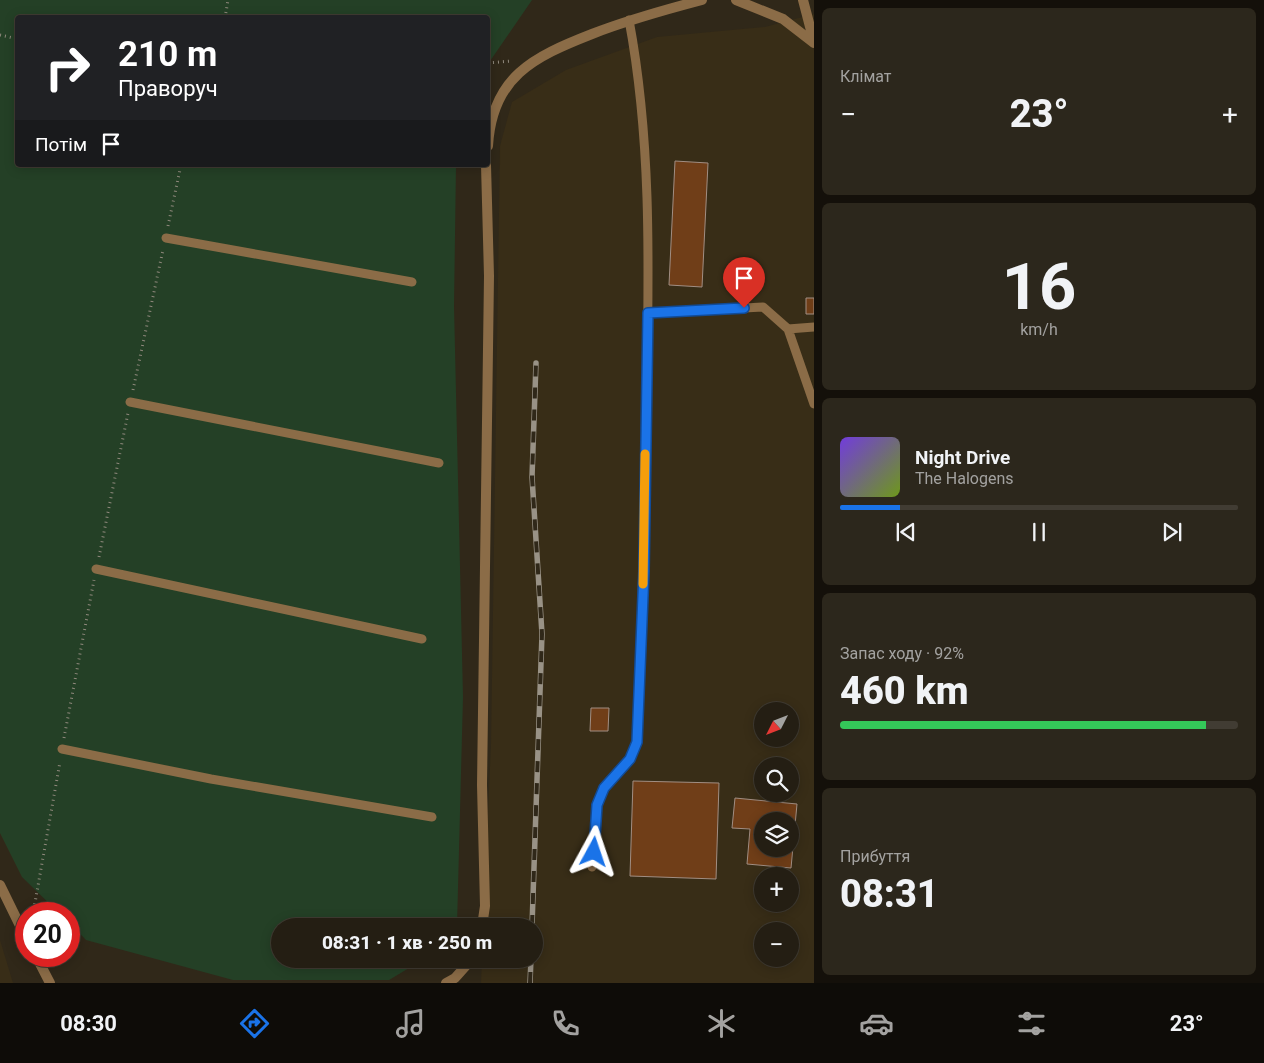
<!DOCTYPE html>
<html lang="uk">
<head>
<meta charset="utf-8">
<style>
  :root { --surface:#241e13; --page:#2c271c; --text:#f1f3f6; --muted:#a3a2a0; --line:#413c33; --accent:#1a73e8 }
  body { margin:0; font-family:Roboto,sans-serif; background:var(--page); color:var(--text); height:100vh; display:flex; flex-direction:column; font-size:19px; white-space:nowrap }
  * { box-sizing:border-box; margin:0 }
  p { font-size:16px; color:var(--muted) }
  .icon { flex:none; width:28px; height:28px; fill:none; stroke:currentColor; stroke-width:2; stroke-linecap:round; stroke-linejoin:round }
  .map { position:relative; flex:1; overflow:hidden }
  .details { display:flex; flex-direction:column; gap:8px; padding:8px; background:#14100a; width:450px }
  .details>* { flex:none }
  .guide { position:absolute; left:15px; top:15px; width:475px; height:152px; border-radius:5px; box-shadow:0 2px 12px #0003,0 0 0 1px var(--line); background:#202124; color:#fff; overflow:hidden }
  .needle { width:32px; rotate:228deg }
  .fabs { position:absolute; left:754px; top:702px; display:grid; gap:10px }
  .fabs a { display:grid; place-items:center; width:45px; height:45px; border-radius:50%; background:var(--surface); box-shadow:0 2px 12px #0003,0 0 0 1px var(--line); font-size:25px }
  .speed { position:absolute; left:15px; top:902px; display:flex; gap:10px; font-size:25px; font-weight:700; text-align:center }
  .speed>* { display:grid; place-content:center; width:65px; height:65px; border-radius:50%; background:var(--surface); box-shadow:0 2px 12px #0003,0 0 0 1px var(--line); line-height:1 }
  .speed .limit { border:8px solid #d22; background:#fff; color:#111 }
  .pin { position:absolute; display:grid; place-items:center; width:42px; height:42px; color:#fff; margin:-51px -21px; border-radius:50% 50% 50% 0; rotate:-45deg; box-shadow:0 0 5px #0007 }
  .pin .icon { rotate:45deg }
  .me { position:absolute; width:55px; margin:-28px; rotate:5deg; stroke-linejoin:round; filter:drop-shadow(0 0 4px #0008) }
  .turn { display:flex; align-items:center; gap:18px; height:105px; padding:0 20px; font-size:22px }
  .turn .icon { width:65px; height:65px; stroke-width:2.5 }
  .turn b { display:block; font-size:35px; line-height:42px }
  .then { display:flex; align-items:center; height:48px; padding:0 20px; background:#0003; gap:10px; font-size:19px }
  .big { font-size:38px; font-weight:800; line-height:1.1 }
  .details .widget { flex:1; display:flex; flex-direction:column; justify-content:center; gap:8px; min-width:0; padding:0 18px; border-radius:8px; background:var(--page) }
  .details .dial { align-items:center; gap:0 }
  .dial b { font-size:65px; line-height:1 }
  .song { display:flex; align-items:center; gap:15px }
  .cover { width:60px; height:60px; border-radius:8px; background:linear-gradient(135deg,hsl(260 70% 55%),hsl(80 70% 35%)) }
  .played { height:5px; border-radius:2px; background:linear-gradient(90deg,var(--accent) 15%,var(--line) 15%) }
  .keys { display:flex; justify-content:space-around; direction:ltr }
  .heat { display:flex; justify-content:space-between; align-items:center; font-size:28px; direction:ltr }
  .charge { height:8px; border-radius:4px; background:linear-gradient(90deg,#34c759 92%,var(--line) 0) }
  .trip { position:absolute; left:271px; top:918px; width:272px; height:50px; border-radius:25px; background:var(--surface); box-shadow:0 2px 12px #0003,0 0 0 1px var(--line); font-weight:800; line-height:50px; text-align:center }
  .tabs { display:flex; height:80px; justify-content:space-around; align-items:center; background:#0e0c08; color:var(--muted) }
  .tabs .icon { width:35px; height:35px }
  .tabs .on { color:var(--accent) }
  .tabs b { font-size:22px; color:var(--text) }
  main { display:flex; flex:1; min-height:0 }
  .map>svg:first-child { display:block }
  .built { fill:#382d17; fill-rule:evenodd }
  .green { fill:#244026 }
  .building { fill:#703e18; stroke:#a18e83; fill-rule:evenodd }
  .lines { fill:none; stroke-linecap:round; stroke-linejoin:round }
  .path { stroke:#8f887c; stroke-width:3; stroke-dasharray:1 4; stroke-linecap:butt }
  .lane { stroke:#8b6c47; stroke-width:9 }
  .street { stroke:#8b6c47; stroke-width:10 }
  .rail-casing { stroke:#999286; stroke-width:5.5 }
  .rail { stroke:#302819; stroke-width:4; stroke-dasharray:11; stroke-linecap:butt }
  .route-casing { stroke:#114b97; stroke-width:12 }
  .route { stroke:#1a73e8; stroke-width:9 }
  .slow { stroke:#f59e0b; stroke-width:9 }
</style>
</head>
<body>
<main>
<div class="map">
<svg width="814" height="983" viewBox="0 0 814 983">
  <rect width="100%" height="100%" fill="#302819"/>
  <!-- built -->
  <path class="built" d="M 814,14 L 814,983 L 481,983 L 482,959 L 535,959 L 535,926 L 483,926 L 491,745 L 500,146 L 512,102 L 566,70 L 657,37 L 765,27 ZM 762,711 L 790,711 L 790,739 L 762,739 ZM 762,766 L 790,766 L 790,794 L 762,794 ZM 762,821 L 790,821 L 790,849 L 762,849 ZM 762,876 L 790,876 L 790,904 L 762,904 ZM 762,931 L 790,931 L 790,959 L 762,959 Z
    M 0,940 L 13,983 L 0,983 Z"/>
  <!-- green -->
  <path class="green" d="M 0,0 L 532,0 L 488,64 L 488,18 L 18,18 L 18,165 L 456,165 L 454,306 L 463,697 L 457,926 L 280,926 L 280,959 L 424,959 L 389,980 L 233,980 L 86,940 L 69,922 L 69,914 L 60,914 L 22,877 L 0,833 Z"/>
  <!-- building -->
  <path class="building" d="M 675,161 L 708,163 L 702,287 L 669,285 Z
    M 806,298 L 814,298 L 814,314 L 806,314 Z
    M 591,708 L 609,708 L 608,731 L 590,731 Z
    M 633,781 L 719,783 L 716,879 L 630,876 Z
    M 735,798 L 797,804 L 791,868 L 747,864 L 750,829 L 732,828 ZM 762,821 L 790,821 L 790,849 L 762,849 Z"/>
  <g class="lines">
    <!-- path -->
    <path class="path" d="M 225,18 L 228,0
      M 0,35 L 18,39
      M 488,63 L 511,61
      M 168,226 L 181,165
      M 133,390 L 163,250
      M 99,557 L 128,413
      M 64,738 L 94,580
      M 33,914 L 60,762"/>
    <!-- lane -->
    <path class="lane" d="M 166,238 L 412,282
      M 648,313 L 763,307 L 788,329 L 814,404
      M 788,329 L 814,327
      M 130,402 L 439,463
      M 96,569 L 422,639
      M 62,749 L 211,779 L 432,817
      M 592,867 L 597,805 L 603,788 L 630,759 L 637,742 C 642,620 645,499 647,377 C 649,258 651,137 629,20"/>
    <!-- street -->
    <path class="street" d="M 736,0 L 783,19 L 814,43
      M 803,0 L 814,42
      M 488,146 C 492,77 533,57 592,34 C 628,20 664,10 702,0
      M 0,885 L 26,938
      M 482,926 L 485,906 L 482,785 L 489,276 L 486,165
      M 36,956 L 50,983
      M 446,983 L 455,978 L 472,959"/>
    <defs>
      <path id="rail" d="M 532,926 L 542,634 L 532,477 L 536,363
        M 530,983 L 531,959"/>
    </defs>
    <!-- rail casing -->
    <use href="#rail" class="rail-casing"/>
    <!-- rail -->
    <use href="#rail" class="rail"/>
  </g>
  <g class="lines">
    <defs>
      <path id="route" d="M 594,852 L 597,805 L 604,788 L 630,759 L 637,742 L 644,571 L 648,313 L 744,308"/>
    </defs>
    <!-- route casing -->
    <use href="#route" class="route-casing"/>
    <!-- route -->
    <use href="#route" class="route"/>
    <!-- slow -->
    <path class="slow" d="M 643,584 L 645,454"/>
  </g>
</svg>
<div class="fabs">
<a><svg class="needle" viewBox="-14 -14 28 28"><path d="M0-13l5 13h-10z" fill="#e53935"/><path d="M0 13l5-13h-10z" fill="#a3a2a0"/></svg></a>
<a><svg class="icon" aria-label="search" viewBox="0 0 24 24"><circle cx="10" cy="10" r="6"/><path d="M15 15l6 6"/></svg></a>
<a><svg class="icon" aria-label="layers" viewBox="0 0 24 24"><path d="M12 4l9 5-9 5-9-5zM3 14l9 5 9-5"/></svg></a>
<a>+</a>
<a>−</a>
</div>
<div class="speed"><div class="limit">20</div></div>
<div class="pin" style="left:744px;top:308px;background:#d93025"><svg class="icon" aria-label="arrive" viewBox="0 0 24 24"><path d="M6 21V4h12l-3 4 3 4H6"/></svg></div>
<svg class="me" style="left:594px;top:852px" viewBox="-20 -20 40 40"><path d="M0-17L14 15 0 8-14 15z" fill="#1a73e8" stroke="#fff" stroke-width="4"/></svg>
<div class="trip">08:31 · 1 хв · 250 m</div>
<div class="guide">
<div class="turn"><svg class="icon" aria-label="right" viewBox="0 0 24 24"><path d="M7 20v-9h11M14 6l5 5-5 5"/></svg><div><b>210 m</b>Праворуч</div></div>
<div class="then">Потім<svg class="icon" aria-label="arrive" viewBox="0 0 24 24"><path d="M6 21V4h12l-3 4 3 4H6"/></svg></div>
</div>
</div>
<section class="details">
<div class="widget"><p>Клімат</p>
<div class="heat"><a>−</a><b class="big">23°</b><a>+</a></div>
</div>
<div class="widget dial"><b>16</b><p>km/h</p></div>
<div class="widget">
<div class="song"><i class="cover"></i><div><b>Night Drive</b><p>The Halogens</p></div></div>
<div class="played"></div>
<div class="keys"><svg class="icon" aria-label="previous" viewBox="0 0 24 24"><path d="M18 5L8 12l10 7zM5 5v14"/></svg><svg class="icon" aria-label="pause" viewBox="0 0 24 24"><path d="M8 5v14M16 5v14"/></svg><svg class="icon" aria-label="next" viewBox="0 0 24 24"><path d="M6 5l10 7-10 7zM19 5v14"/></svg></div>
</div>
<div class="widget"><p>Запас ходу · 92%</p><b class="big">460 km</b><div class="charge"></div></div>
<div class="widget"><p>Прибуття</p><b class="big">08:31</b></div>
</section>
</main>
<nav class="tabs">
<b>08:30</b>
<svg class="icon on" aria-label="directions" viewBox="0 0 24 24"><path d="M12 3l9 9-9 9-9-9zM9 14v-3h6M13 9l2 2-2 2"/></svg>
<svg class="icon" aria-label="music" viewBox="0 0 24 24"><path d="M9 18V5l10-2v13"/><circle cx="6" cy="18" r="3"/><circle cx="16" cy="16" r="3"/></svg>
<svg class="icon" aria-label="phone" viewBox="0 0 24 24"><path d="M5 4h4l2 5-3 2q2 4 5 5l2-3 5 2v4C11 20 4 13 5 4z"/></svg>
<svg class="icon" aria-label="climate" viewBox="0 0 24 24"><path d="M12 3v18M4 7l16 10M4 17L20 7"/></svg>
<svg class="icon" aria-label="car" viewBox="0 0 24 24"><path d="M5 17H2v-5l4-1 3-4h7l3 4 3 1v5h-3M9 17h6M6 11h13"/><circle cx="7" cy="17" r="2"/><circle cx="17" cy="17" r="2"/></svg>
<svg class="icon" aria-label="filters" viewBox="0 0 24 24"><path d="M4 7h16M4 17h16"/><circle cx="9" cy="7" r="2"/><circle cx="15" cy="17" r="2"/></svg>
<b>23°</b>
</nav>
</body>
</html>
